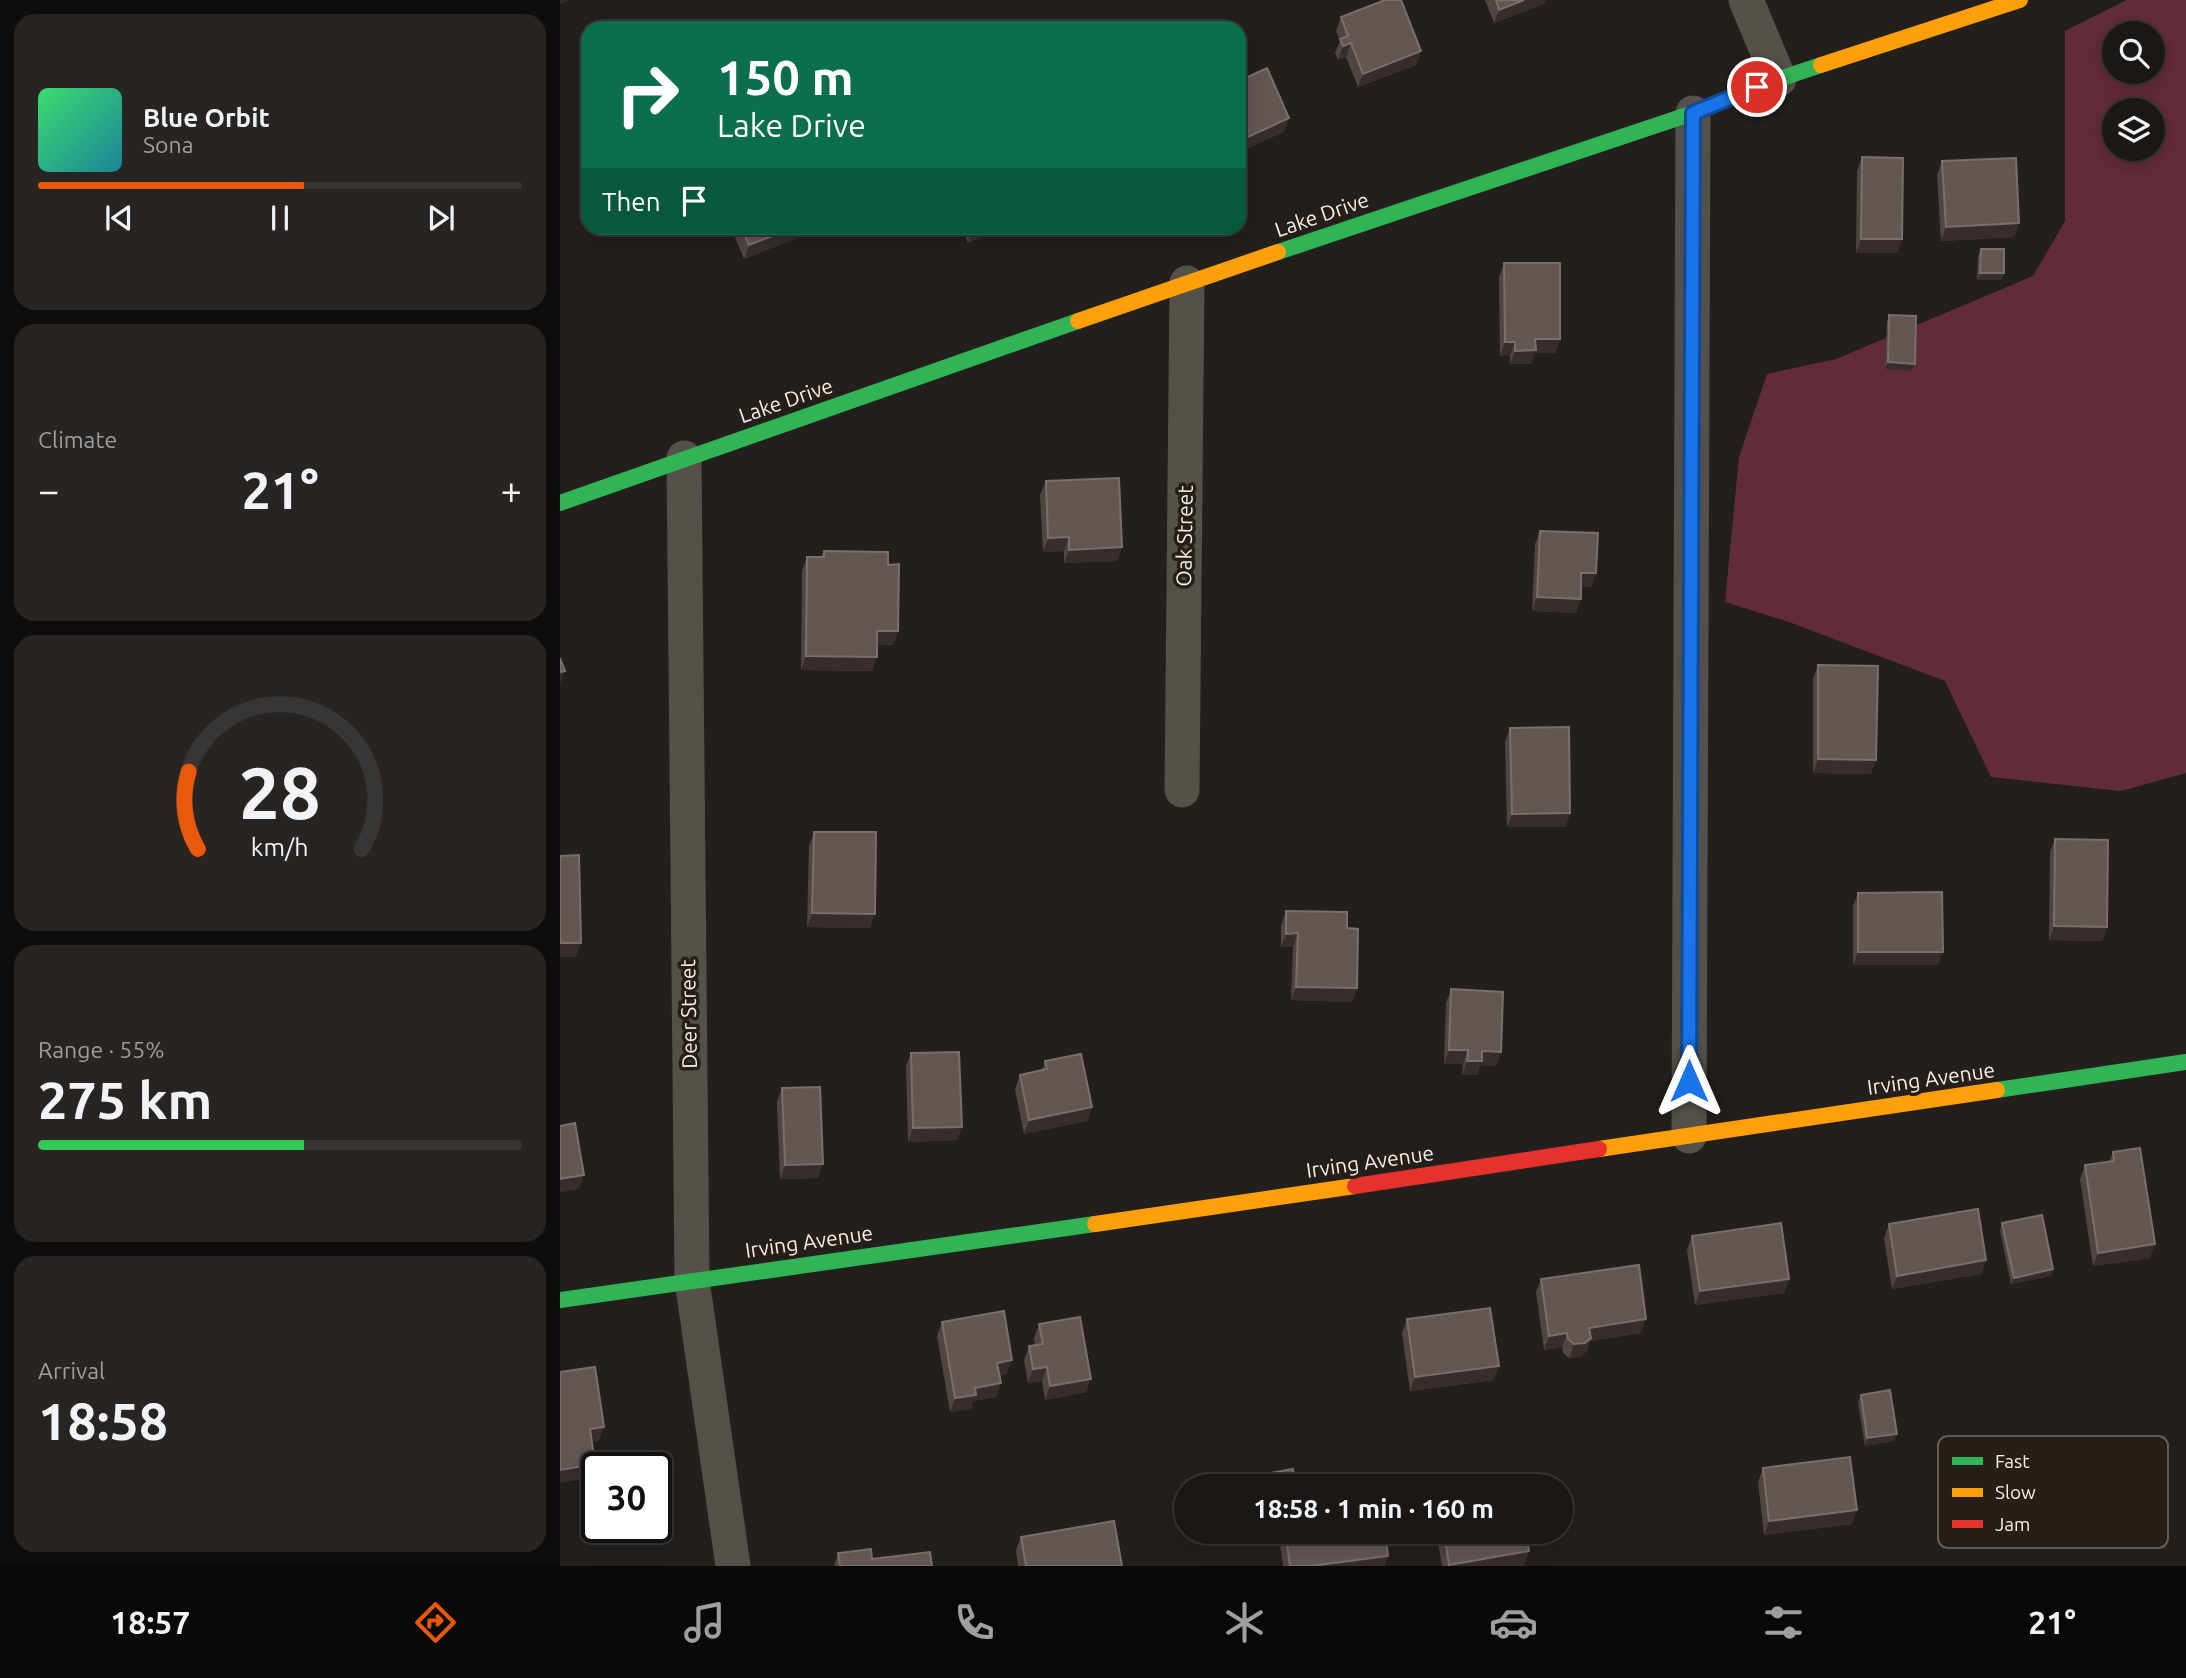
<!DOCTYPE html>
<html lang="en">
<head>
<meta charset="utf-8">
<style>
  :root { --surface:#1a1715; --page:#272422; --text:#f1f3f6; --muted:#9f9fa0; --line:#383634; --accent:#ea580c }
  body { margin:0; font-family:Ubuntu,sans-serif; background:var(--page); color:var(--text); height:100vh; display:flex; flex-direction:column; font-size:26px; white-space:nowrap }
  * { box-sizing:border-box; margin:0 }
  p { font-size:23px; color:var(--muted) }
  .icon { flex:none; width:38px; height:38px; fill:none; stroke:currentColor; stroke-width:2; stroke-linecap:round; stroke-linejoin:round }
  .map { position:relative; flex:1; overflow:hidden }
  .panel { display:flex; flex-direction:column; gap:14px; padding:14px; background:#0e0d0c; width:560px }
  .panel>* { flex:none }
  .hud { position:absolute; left:21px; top:21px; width:665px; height:214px; border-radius:21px; box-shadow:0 4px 18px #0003,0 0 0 2px var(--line); background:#0b6e4f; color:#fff; overflow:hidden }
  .tools { position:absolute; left:1542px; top:21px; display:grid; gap:14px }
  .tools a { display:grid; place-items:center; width:63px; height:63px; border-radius:50%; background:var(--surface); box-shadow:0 4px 18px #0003,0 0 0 2px var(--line); font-size:35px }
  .speed { position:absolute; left:21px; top:1452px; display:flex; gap:14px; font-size:35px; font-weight:700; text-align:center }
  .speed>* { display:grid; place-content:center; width:91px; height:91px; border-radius:50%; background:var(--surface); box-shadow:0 4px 18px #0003,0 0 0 2px var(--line); line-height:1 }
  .speed .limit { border:4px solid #111; border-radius:10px; background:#fff; color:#111 }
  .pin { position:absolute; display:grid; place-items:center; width:60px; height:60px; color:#fff; margin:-30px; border:4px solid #fff; border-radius:50%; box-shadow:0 2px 7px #0007 }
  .me { position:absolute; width:77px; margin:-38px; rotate:0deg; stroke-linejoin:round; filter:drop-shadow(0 0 5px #0008) }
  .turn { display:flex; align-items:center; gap:24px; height:147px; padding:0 21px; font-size:32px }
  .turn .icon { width:91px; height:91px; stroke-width:2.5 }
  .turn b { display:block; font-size:49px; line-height:60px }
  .then { display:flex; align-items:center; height:66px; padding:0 21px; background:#0003; gap:14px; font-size:26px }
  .big { font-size:52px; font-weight:700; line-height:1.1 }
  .panel .tile { flex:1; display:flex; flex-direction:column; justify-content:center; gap:10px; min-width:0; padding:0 24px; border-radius:21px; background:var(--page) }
  .panel .dial { align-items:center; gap:0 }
  .dial svg { height:182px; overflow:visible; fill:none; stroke:var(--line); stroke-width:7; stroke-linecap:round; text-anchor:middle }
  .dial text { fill:var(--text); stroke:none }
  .song { display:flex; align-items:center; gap:21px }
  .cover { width:84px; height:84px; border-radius:10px; background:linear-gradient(135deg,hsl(140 70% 55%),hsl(190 70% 35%)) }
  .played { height:7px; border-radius:4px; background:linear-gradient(90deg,var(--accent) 55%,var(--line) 55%) }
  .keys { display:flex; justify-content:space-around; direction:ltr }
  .heat { display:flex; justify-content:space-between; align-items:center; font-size:38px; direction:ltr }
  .charge { height:10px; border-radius:5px; background:linear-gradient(90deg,#34c759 55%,var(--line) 0) }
  .trip { position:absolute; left:614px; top:1474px; width:399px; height:70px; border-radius:35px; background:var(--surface); box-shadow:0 4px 18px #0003,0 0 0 2px var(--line); font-weight:700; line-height:70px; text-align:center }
  .menu { display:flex; height:112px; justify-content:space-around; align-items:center; background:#0a0908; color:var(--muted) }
  .menu .icon { width:49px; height:49px }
  .menu .active { color:var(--accent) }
  .menu b { font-size:32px; color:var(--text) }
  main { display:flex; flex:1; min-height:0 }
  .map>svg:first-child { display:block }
  .forest { fill:#622b38; fill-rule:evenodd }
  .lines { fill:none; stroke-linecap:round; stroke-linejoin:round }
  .street { stroke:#555049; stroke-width:35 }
  .fast { stroke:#30b455; stroke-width:16 }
  .slow { stroke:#ff9f0a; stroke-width:16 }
  .jam { stroke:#e5322d; stroke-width:16 }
  .wall { fill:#514542 }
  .shaded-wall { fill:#372e2b }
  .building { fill:#635754; stroke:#7a6f6c; stroke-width:2 }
  .route-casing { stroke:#114b97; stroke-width:18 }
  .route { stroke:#1a73e8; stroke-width:12 }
  .labels { text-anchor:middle; stroke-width:7; stroke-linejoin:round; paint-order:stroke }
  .street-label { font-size:21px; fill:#f4efeb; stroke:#261e19 }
  .key { fill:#261e19; stroke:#645d58; stroke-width:2 }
  .key-label { font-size:19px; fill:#f4efeb }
</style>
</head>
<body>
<main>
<section class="panel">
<div class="tile">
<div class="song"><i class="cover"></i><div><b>Blue Orbit</b><p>Sona</p></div></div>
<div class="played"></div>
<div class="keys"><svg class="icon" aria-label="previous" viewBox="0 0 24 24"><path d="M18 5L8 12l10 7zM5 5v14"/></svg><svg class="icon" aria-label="pause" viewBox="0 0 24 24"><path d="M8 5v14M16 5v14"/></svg><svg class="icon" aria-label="next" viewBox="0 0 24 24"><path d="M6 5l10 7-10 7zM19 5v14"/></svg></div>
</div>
<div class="tile"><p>Climate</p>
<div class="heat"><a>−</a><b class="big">21°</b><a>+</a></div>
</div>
<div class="tile dial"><svg viewBox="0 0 100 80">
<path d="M14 69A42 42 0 1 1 86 69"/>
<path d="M14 69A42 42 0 0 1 10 35" stroke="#ea580c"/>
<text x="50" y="56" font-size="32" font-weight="700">28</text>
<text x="50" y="72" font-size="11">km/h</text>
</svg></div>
<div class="tile"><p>Range · 55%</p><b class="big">275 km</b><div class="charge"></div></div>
<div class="tile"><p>Arrival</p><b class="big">18:58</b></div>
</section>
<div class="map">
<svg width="1626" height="1566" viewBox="0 0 1626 1566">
  <rect width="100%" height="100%" fill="#231f1c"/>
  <!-- forest -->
  <path class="forest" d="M 1567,0 L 1626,0 L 1626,773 L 1561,791 L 1431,777 L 1385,681 L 1229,622 L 1165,602 L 1179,457 L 1207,374 L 1276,359 L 1473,276 L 1505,221 L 1505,31 ZM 1554,33 L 1592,33 L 1592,72 L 1554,72 ZM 1554,110 L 1592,110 L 1592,149 L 1554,149 Z"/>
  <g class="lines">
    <!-- street -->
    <path class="street" d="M 1186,0 L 1219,79
      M 124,458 L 132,1280 L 173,1566
      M 622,790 L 627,283
      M 1129,1136 L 1133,113"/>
    <!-- fast -->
    <path class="fast" d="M 718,252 L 1133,113 L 1219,79 L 1261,65
      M 0,503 L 518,321
      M 1437,1090 L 1626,1062
      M 0,1300 L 535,1224"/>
    <!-- slow -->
    <path class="slow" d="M 1261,65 L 1460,0
      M 518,321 L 718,252
      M 1039,1149 L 1437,1090
      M 535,1224 L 795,1186"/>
    <!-- jam -->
    <path class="jam" d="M 795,1186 L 1039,1149"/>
  </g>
  <!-- wall -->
  <path class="wall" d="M 925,0 L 985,0 L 984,4 L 934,23 Z
    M 781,17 L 861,51 L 856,65 L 798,87 L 786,57 L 778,60 L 775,53 L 780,41 L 776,31 Z
    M 1302,157 L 1342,239 L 1337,253 L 1296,253 L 1297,171 Z
    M 1382,161 L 1459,223 L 1454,237 L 1381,241 L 1377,175 Z
    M 171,228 L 262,228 L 184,259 Z
    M 402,228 L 445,228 L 408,243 Z
    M 1421,249 L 1444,273 L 1441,280 L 1417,280 L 1418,256 Z
    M 944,263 L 1000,339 L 995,353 L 975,353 L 971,364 L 950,364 L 950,356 L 940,356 L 939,277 Z
    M 1329,315 L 1352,371 L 1325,369 L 1327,322 Z
    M 486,481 L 562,547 L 557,561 L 504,563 L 504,551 L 483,552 L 480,495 Z
    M 980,531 L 1036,573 L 1031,587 L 1021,587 L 1016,613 L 972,611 L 975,544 Z
    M 264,551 L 338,631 L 333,645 L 317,645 L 312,671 L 241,670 L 242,571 L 247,557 L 261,557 Z
    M 1258,665 L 1311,774 L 1253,773 L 1253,679 Z
    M 950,728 L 1010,813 L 1005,827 L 947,827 L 945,742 Z
    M 254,832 L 310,928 L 247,927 L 249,846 Z
    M 1495,839 L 1547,927 L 1542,941 L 1489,940 L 1490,852 Z
    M 1298,893 L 1378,965 L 1293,965 L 1293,906 Z
    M 726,911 L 787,928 L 797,988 L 792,1002 L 731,1000 L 733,947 L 721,947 L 721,925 Z
    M 891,989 L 941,1052 L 936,1066 L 920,1065 L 917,1075 L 902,1075 L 903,1064 L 884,1064 L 886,1003 Z
    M 351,1053 L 402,1127 L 397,1140 L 348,1142 L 346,1066 Z
    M 485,1061 L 532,1107 L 527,1121 L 464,1134 L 455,1089 L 460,1075 L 482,1070 Z
    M 222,1088 L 258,1178 L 220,1179 L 217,1102 Z
    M 1553,1152 L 1590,1258 L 1533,1266 L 1520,1179 L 1525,1165 L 1549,1162 Z
    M 1442,1223 L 1493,1269 L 1491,1276 L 1451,1284 L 1440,1230 Z
    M 1329,1224 L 1426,1260 L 1421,1274 L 1332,1289 L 1324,1238 Z
    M 1132,1236 L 1229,1279 L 1224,1293 L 1135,1305 L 1127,1250 Z
    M 981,1279 L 1081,1333 L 1030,1341 L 1026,1352 L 1020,1357 L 1009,1358 L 1003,1353 L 1002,1347 L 984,1350 L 976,1292 Z
    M 847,1319 L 934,1380 L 850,1391 L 842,1333 Z
    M 382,1322 L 447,1374 L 439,1375 L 441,1383 L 436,1397 L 413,1401 L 411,1409 L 390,1412 L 377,1336 Z
    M 479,1324 L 526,1392 L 485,1400 L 482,1381 L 468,1383 L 464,1360 L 469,1346 L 475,1345 L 474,1338 Z
    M 1301,1395 L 1334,1441 L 1305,1446 L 1298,1402 Z
    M 1440,1446 L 1463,1453 L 1482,1503 L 1479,1510 L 1441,1516 L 1432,1461 L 1435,1454 L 1438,1453 Z
    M 1203,1468 L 1292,1524 L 1204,1535 L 1198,1482 Z
    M 688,1477 L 736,1486 L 686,1486 Z
    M 718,1531 L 825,1531 L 825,1566 L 723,1566 Z
    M 876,1531 L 966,1531 L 969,1551 L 964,1565 L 957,1566 L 882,1566 Z
    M 461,1537 L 562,1566 L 458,1566 L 456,1550 Z
    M 278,1553 L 312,1559 L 372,1566 L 274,1566 Z"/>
  <!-- shaded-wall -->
  <path class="shaded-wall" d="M 0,0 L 9,0 L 0,4 Z
    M 964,0 L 985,0 L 984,4 L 934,23 L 939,10 Z
    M 791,43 L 786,57 L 778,60 L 783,46 Z
    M 861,51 L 856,65 L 798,87 L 803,74 Z
    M 729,118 L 724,132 L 679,153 L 679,141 Z
    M 1459,223 L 1454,237 L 1381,241 L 1386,227 Z
    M 233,228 L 262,228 L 184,259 L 189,245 Z
    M 418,228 L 445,228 L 408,243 L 413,229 Z
    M 1301,239 L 1342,239 L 1337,253 L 1296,253 Z
    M 1420,273 L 1444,273 L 1441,280 L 1417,280 Z
    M 975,339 L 1000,339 L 995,353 L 975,353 L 971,364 L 950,364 L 955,351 Z
    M 945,342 L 955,342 L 950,356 L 940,356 Z
    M 1328,362 L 1355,364 L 1352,371 L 1325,369 Z
    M 509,537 L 504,551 L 483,552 L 488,538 Z
    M 562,547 L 557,561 L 504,563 L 509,550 Z
    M 1021,573 L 1036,573 L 1031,587 L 1016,587 Z
    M 977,597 L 1021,599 L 1016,613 L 972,611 Z
    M 317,631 L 338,631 L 333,645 L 312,645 Z
    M 246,656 L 317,657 L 312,671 L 241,670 Z
    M 5,671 L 0,684 L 0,672 Z
    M 1258,759 L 1316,760 L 1311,774 L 1253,773 Z
    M 1010,813 L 1005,827 L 947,827 L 952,814 Z
    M 252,913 L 315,914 L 310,928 L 247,927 Z
    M 1494,926 L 1547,927 L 1542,941 L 1489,940 Z
    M 738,933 L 733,947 L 721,947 L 726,934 Z
    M 0,943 L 21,943 L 16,957 L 0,957 Z
    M 1298,952 L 1383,952 L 1378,965 L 1293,965 Z
    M 736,987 L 797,988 L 792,1002 L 731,1000 Z
    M 889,1050 L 908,1050 L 903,1064 L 884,1064 Z
    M 922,1051 L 941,1052 L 936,1066 L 920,1065 L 917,1075 L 902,1075 L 907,1061 Z
    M 532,1107 L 527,1121 L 464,1134 L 469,1120 Z
    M 402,1127 L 397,1140 L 348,1142 L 353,1128 Z
    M 263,1164 L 258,1178 L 220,1179 L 225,1165 Z
    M 24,1175 L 19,1189 L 0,1192 L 0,1179 Z
    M 1595,1244 L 1590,1258 L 1533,1266 L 1538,1253 Z
    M 1426,1260 L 1421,1274 L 1332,1289 L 1337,1276 Z
    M 1493,1269 L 1491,1276 L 1451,1284 L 1454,1278 Z
    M 1229,1279 L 1224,1293 L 1135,1305 L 1140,1291 Z
    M 1086,1319 L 1081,1333 L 1030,1341 L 1026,1352 L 1020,1357 L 1009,1358 L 1014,1344 L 1029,1328 Z
    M 1007,1333 L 1002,1347 L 984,1350 L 989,1336 Z
    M 452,1360 L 447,1374 L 432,1377 L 437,1363 Z
    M 939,1366 L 934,1380 L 850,1391 L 855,1377 Z
    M 487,1367 L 482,1381 L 468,1383 L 473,1369 Z
    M 531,1379 L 526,1392 L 485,1400 L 490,1386 Z
    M 441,1383 L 436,1397 L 413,1401 L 411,1409 L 390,1412 L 395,1398 L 415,1388 Z
    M 44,1427 L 39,1441 L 25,1443 L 30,1429 Z
    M 1337,1434 L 1334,1441 L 1305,1446 L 1307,1438 Z
    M 35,1464 L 30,1478 L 0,1483 L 0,1470 Z
    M 1482,1503 L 1479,1510 L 1441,1516 L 1444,1509 Z
    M 1297,1510 L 1292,1524 L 1204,1535 L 1209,1521 Z
    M 969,1551 L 964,1565 L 957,1566 L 889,1566 L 889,1565 Z
    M 828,1556 L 825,1566 L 751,1566 Z"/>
  <!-- building -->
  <path class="building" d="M 825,0 L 841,0 L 861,51 L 803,74 L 791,43 L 783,46 L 780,39 L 788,36 L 781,17 Z
    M 936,0 L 964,0 L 939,10 Z
    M 707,68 L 729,118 L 679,141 L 679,81 Z
    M 1302,157 L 1343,158 L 1342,239 L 1301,239 Z
    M 1456,158 L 1459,223 L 1386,227 L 1382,161 Z
    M 181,228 L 233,228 L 189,245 Z
    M 1421,249 L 1444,249 L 1444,273 L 1420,273 Z
    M 944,263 L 1000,263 L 1000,339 L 975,339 L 976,350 L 955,351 L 955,342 L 945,342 Z
    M 1329,315 L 1356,316 L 1355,364 L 1328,362 Z
    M 559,478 L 562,547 L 509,550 L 509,537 L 488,538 L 486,481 Z
    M 980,531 L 1038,533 L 1036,573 L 1021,573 L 1021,599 L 977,597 Z
    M 264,551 L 328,552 L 328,565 L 339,564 L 338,631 L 317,631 L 317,657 L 246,656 L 247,557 L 264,557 Z
    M 0,658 L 5,671 L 0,672 Z
    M 1258,665 L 1318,666 L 1316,760 L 1258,759 Z
    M 1009,727 L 1010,813 L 952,814 L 950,728 Z
    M 254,832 L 316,832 L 315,914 L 252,913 Z
    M 1495,839 L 1548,840 L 1547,927 L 1494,926 Z
    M 19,855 L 21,943 L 0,943 L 0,856 Z
    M 1382,892 L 1383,952 L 1298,952 L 1298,893 Z
    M 726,911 L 787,912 L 787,928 L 798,929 L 797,988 L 736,987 L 738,933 L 726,934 Z
    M 891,989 L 943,992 L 941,1052 L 922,1051 L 922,1061 L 907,1061 L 908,1050 L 889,1050 Z
    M 399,1052 L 402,1127 L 353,1128 L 351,1053 Z
    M 521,1054 L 532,1107 L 469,1120 L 460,1075 L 487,1069 L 485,1061 Z
    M 260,1087 L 263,1164 L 225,1165 L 222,1088 Z
    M 15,1123 L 24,1175 L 0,1179 L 0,1126 Z
    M 1580,1148 L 1595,1244 L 1538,1253 L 1525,1165 L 1554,1161 L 1553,1152 Z
    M 1418,1209 L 1426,1260 L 1337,1276 L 1329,1224 Z
    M 1482,1215 L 1493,1269 L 1454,1278 L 1442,1223 Z
    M 1221,1223 L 1229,1279 L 1140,1291 L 1132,1236 Z
    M 1079,1265 L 1086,1319 L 1029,1328 L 1031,1338 L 1025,1343 L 1014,1344 L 1008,1339 L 1007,1333 L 989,1336 L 981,1279 Z
    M 930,1308 L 939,1366 L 855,1377 L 847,1319 Z
    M 444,1311 L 452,1360 L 437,1363 L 441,1383 L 415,1388 L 416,1395 L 395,1398 L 382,1322 Z
    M 520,1317 L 531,1379 L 490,1386 L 487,1367 L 473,1369 L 469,1346 L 483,1344 L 479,1324 Z
    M 35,1367 L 44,1427 L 30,1429 L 35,1464 L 0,1470 L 0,1372 Z
    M 1330,1390 L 1337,1434 L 1307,1438 L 1301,1395 Z
    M 1290,1457 L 1297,1510 L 1209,1521 L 1203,1468 Z
    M 733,1469 L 736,1486 L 690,1486 L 688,1477 Z
    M 554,1521 L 562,1566 L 466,1566 L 461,1537 Z
    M 725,1531 L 825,1531 L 828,1556 L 751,1566 L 730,1566 Z
    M 884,1531 L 966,1531 L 969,1551 L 889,1565 Z
    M 311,1549 L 312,1559 L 370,1552 L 372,1566 L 280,1566 L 278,1553 Z"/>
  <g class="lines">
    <defs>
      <path id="route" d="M 1129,1081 L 1133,113 L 1197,87"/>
    </defs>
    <!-- route casing -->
    <use href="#route" class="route-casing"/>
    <!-- route -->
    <use href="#route" class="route"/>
  </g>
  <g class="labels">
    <!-- street labels -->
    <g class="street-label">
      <text transform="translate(762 215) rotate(-19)" y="7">Lake Drive</text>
      <text transform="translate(226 401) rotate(-19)" y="7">Lake Drive</text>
      <text transform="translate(625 536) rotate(-89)" y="7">Oak Street</text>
      <text transform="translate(129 1014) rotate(-91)" y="7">Deer Street</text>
      <text transform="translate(1371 1079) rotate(-8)" y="7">Irving Avenue</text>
      <text transform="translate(810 1162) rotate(-8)" y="7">Irving Avenue</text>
      <text transform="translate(249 1242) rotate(-8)" y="7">Irving Avenue</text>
    </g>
  </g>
  <!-- legend -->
  <rect x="1378" y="1436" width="230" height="112" rx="10" class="key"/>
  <rect x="1392" y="1457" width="31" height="8" fill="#30b455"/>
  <rect x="1392" y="1488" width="31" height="9" fill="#ff9f0a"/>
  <rect x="1392" y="1520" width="31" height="8" fill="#e5322d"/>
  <g class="key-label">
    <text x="1435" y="1468">Fast</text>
    <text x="1435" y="1499">Slow</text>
    <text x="1435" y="1531">Jam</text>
  </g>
</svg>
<div class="tools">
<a><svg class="icon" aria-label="search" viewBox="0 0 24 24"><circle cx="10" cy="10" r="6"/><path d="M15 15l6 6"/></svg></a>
<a><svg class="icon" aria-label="layers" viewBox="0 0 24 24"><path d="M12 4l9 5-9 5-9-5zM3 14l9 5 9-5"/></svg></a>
</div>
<div class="speed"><div class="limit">30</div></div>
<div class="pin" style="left:1197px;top:87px;background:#d93025"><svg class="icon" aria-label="arrive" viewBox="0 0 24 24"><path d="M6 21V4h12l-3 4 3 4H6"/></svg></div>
<svg class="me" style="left:1129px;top:1081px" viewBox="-20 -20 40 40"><path d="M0-17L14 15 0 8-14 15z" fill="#1a73e8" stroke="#fff" stroke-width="4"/></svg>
<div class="trip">18:58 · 1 min · 160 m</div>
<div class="hud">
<div class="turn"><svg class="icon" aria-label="right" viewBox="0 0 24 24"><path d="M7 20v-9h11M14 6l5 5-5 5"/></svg><div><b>150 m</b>Lake Drive</div></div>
<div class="then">Then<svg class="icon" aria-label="arrive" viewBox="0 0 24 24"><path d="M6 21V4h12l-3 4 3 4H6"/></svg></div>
</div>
</div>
</main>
<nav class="menu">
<b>18:57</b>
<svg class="icon active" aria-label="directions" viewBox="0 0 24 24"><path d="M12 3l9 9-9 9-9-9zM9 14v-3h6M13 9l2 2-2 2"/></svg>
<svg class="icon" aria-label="music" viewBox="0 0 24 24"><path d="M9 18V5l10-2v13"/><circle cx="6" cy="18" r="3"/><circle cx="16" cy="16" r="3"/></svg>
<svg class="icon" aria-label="phone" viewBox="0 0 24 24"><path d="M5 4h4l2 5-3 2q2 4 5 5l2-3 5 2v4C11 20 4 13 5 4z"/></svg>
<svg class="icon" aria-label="climate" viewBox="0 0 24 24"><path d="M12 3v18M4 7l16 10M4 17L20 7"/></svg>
<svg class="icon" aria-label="car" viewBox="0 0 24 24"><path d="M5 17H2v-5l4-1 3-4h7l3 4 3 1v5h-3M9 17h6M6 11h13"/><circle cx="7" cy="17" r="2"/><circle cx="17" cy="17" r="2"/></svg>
<svg class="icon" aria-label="filters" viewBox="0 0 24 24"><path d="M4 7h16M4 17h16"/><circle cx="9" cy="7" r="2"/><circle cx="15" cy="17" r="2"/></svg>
<b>21°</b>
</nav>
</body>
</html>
